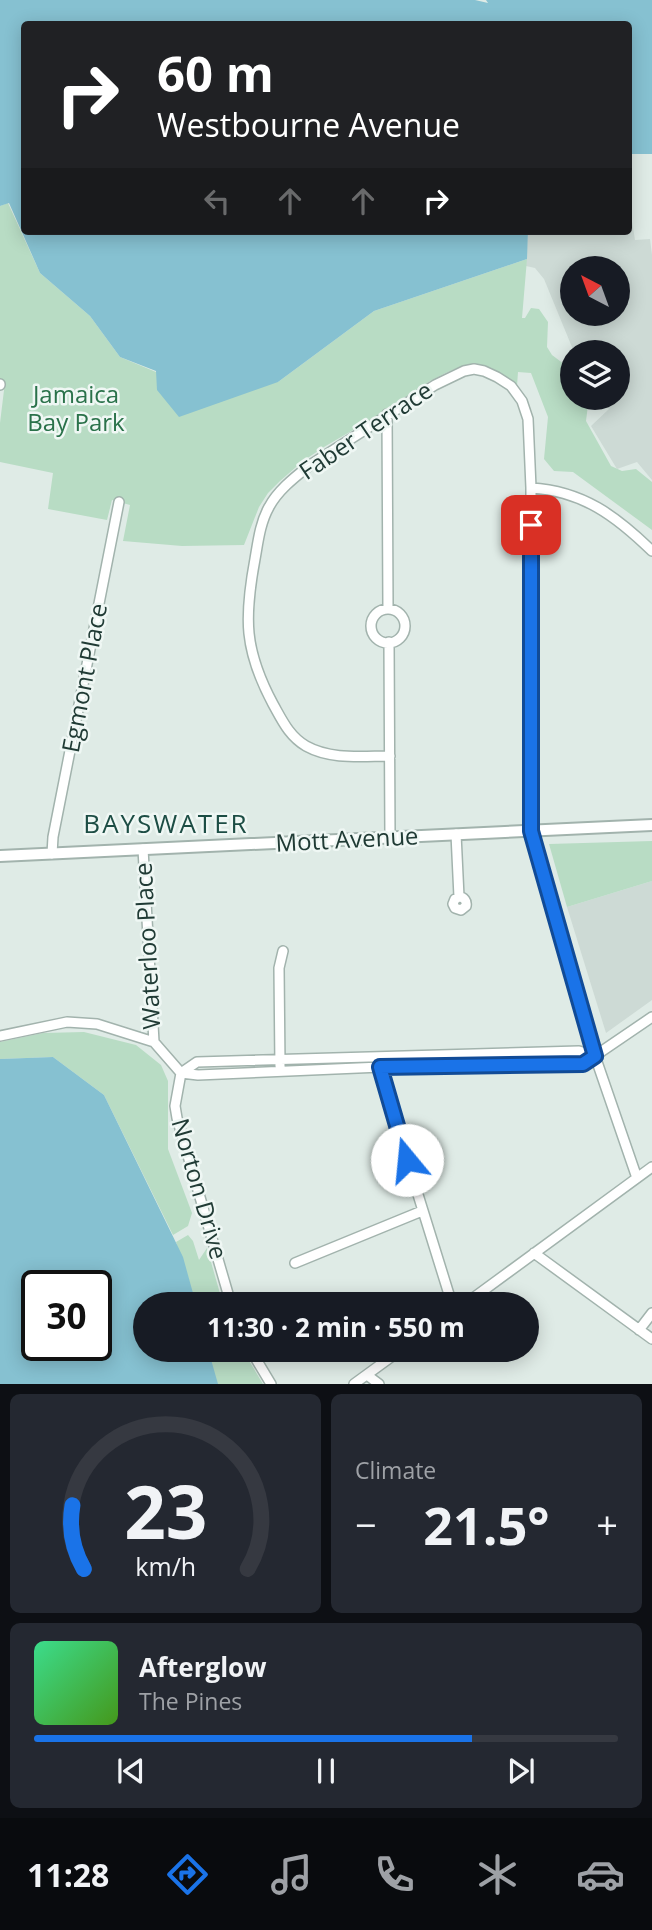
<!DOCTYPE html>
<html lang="en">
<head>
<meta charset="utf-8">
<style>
  :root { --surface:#171b24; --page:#242831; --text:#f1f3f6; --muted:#9ea1a6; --line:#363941; --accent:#1a73e8 }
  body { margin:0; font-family:"Open Sans",sans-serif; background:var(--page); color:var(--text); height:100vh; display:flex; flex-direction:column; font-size:26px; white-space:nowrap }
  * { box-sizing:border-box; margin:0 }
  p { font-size:23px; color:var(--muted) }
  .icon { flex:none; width:38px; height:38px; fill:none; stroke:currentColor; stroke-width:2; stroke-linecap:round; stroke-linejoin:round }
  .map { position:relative; height:1384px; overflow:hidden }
  .side { display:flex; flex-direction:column; gap:10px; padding:10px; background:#0d0f14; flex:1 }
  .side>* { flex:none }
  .banner { position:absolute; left:21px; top:21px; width:611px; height:214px; border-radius:7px; box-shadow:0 4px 18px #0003; background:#202124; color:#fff; overflow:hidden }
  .needle { width:46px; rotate:319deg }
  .controls { position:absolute; left:560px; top:256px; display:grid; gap:14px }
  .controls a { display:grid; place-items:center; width:70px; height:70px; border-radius:50%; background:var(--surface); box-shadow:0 4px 18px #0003; font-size:35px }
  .speed { position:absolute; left:21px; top:1270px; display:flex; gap:14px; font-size:35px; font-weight:700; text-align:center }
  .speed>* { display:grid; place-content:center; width:91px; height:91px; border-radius:50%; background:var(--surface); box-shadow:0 4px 18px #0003; line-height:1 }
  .speed .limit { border:4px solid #111; border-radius:10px; background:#fff; color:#111 }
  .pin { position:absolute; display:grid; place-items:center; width:60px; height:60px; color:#fff; margin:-30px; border-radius:14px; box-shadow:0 4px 10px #0006 }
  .me { position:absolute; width:77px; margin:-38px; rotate:343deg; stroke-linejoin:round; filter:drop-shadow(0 0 5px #0008) }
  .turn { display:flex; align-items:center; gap:24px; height:147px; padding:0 21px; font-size:32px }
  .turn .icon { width:91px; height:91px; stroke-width:2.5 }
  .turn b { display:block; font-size:49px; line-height:60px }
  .lanes { display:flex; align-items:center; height:66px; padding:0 21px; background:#0003; justify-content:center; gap:35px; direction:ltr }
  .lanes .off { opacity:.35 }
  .big { font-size:52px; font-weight:700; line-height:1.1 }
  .side .tile { flex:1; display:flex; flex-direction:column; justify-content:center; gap:10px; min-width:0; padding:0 24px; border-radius:10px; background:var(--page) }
  .side .dial { align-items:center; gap:0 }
  .dial svg { height:182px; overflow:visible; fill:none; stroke:var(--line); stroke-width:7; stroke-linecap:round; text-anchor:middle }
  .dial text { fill:var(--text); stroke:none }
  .song { display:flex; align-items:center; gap:21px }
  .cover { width:84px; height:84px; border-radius:10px; background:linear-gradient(135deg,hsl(150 70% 55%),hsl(100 70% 35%)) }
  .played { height:7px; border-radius:4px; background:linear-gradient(90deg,var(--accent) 75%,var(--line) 75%) }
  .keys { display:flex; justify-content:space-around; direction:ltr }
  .heat { display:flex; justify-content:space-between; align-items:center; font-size:38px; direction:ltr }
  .side .tiles { flex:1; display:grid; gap:10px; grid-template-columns:1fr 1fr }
  .tile:last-child { grid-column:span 2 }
  .trip { position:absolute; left:133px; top:1292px; width:406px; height:70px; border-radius:35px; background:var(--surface); box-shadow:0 4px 18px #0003; font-weight:700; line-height:70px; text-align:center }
  .tab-bar { display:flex; height:112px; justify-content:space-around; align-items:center; background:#090b0e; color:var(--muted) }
  .tab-bar .icon { width:49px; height:49px }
  .tab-bar .on { color:var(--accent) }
  .tab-bar b { font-size:32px; color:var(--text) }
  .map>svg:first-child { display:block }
  .built { fill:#cddad5; fill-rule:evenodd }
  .green { fill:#b8dcc4 }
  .water { fill:#86c1d1; fill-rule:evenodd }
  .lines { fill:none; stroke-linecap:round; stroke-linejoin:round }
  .minor-casing { stroke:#a2b3ad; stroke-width:12 }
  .tertiary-casing { stroke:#a2b3ad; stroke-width:14 }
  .minor { stroke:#fff; stroke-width:9 }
  .tertiary { stroke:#fff; stroke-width:10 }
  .route-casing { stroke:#114b97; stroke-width:18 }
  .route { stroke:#1a73e8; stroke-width:12 }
  .labels { text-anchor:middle; stroke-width:5; stroke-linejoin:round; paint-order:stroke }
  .park-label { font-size:24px; fill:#2a724a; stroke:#eff7f4 }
  .street-label { font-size:24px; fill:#203b35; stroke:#eff7f4 }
  .neighbourhood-label { font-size:26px; letter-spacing:2px; fill:#1c4d44; stroke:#eff7f4 }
</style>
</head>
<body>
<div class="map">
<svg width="652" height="1384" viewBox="0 0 652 1384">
  <rect width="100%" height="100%" fill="#dfebe6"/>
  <!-- built -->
  <path class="built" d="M 628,196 L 635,240 L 650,239 L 652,255 L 652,480 L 637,462 L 617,469 L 591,426 L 609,409 L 599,397 L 618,397 L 618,352 L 574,352 L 544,279 L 535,268 L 526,266 L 528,231 L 628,231 ZM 572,268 L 618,268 L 618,313 L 572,313 Z
    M 652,881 L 652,1000 L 606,1033 L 567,907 Z"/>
  <!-- green -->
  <path class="green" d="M 8,203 L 40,273 L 90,316 L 120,357 L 156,372 L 278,382 L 374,311 L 527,259 L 522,318 L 525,318 L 531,308 L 539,309 L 548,322 L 547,347 L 552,355 L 568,367 L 572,374 L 572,397 L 584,397 L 588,405 L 586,421 L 611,466 L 622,471 L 636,469 L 652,482 L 652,530 L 573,472 L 554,471 L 544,459 L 548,417 L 531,373 L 518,372 L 517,386 C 503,374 480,363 461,367 C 450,370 440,376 430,381 L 377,416 L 324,447 L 303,461 L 280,481 L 268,493 L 259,507 L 244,545 L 182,546 L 123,541 L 130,505 L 112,500 L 107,520 L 48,509 L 53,473 L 0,462 L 0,423 L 5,382 L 0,381 L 0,206 Z
    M 652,841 L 652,881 L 567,907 L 549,844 Z
    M 84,1032 L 136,1045 L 161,1065 L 168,1081 L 168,1149 L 192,1213 L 188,1226 L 173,1235 L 104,1095 L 53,1057 L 0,1059 L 0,1042 L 43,1033 Z
    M 188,1235 L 193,1241 L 199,1260 L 207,1248 L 223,1304 L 194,1304 L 176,1242 Z
    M 207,1349 L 242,1349 L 263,1384 L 217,1384 Z"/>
  <!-- water -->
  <path class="water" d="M 0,0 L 475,0 L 488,3 L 486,0 L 652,0 L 652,154 L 628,154 L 628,24 L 24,24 L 24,231 L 528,231 L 527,259 L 374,311 L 278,382 L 179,417 L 157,390 L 156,371 L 120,357 L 90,316 L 40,273 L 9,203 L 0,206 Z
    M 53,1057 L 104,1095 L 183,1257 L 196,1304 L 145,1304 L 145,1349 L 208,1349 L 218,1384 L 0,1384 L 0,1059 ZM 37,1286 L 96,1286 L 96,1346 L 37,1346 Z"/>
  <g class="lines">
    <defs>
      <path id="minor" d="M 0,385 L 0,384
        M 387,414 L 388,609
        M 531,488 C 583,491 616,516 652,551
        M371 626a17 17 0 1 1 34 0a17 17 0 1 1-34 0Z
        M 389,642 L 390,839
        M 390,756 C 362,756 331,760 306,746 C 289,736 282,720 273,704 C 244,650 244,618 255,559 C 258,542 260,523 269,507 C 278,490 295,477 310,465 L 435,385 L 464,371 L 474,369 L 484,371 L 497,377 L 511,386 L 522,401 L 528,419 L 531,488 L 531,831 L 595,1056 L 637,1178
        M 456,834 L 459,897 L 455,899 L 453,904 L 455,908 L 461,910 L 466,906 C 467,901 464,897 459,897
        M 143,849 L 154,1042
        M 52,854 L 53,837 L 119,502
        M 0,1036 L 67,1022 L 97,1024 L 154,1042 L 181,1073 L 198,1075 L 381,1067 L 583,1064 L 652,1017
        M 381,1064 L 383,1082 L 452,1304
        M 280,1066 L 279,968 L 283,951
        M 181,1073 L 197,1062 L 579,1051 L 595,1056
        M 181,1073 L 175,1106 L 177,1118 L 231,1304
        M 534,1253 L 652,1339
        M 295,1263 L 422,1211
        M 465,1304 L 652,1167
        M 639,1330 L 652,1313
        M 250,1349 L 271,1384
        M 367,1375 L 379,1384
        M 354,1384 L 402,1349"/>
      <path id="tertiary" d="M 0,856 L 652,825"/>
    </defs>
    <!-- minor casing -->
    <use href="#minor" class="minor-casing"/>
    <!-- tertiary casing -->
    <use href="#tertiary" class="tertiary-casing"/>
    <!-- minor -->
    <use href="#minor" class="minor"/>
    <!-- tertiary -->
    <use href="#tertiary" class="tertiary"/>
  </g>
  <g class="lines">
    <defs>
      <path id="route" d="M 407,1160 L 380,1067 L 583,1064 L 595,1056 L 531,831 L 531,525"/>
    </defs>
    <!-- route casing -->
    <use href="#route" class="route-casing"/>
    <!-- route -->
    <use href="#route" class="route"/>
  </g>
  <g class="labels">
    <!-- park labels -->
    <g class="park-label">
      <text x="76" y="403">Jamaica<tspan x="76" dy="28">Bay Park</tspan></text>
    </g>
    <!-- street labels -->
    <g class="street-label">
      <text transform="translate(366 431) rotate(-34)" y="8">Faber Terrace</text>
      <text transform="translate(85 678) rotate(-79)" y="8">Egmont Place</text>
      <text transform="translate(347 840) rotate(-3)" y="8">Mott Avenue</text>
      <text transform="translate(148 946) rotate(-93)" y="8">Waterloo Place</text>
      <text transform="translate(199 1189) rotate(74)" y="8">Norton Drive</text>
    </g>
    <!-- neighbourhood labels -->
    <g class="neighbourhood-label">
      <text x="166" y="833">BAYSWATER</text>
    </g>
  </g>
</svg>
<div class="controls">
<a><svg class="needle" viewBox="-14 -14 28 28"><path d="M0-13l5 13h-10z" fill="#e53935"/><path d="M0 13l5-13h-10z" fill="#9ea1a6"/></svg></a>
<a><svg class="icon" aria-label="layers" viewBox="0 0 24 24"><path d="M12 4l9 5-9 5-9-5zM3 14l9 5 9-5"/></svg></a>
</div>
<div class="speed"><div class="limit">30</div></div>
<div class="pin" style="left:531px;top:525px;background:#d93025"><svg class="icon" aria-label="arrive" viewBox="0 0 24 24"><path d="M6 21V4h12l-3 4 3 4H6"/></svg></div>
<svg class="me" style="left:407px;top:1160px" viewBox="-20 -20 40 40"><circle r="19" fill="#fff"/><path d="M0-13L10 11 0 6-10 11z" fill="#1a73e8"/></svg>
<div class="trip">11:30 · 2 min · 550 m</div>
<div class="banner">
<div class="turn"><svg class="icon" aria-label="right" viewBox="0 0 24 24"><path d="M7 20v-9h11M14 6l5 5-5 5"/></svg><div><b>60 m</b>Westbourne Avenue</div></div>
<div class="lanes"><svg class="icon off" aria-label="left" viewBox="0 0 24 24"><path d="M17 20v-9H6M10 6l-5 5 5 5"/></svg><svg class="icon off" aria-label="ahead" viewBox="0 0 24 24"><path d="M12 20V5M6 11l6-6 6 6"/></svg><svg class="icon off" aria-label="ahead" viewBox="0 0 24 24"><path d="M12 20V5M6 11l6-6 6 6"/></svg><svg class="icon" aria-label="right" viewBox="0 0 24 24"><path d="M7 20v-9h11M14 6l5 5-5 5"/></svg></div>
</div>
</div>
<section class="side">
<div class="tiles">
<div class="tile dial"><svg viewBox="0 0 100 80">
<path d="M14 69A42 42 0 1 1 86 69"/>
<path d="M14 69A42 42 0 0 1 9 41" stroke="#1a73e8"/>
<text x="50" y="56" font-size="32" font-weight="700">23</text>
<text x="50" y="72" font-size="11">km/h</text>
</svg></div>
<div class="tile"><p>Climate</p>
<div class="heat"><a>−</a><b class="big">21.5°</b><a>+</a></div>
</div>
<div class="tile">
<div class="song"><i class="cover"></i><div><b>Afterglow</b><p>The Pines</p></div></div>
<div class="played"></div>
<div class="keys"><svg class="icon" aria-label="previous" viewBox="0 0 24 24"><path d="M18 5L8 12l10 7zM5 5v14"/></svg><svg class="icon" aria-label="pause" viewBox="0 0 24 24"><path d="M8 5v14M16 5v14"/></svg><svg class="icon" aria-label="next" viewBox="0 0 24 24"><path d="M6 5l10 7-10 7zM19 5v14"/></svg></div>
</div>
</div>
</section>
<nav class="tab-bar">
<b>11:28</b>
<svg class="icon on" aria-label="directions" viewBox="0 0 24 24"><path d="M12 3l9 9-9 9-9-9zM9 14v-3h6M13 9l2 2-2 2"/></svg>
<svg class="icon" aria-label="music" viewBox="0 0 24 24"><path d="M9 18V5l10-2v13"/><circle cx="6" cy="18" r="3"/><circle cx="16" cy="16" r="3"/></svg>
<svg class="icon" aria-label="phone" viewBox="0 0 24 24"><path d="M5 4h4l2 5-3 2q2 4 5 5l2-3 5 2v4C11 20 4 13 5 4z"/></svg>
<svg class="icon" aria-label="climate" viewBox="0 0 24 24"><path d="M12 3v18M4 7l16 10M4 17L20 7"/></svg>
<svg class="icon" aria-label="car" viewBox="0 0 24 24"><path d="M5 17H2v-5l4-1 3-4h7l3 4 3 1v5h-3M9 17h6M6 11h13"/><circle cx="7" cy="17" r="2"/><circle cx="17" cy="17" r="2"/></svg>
</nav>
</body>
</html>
